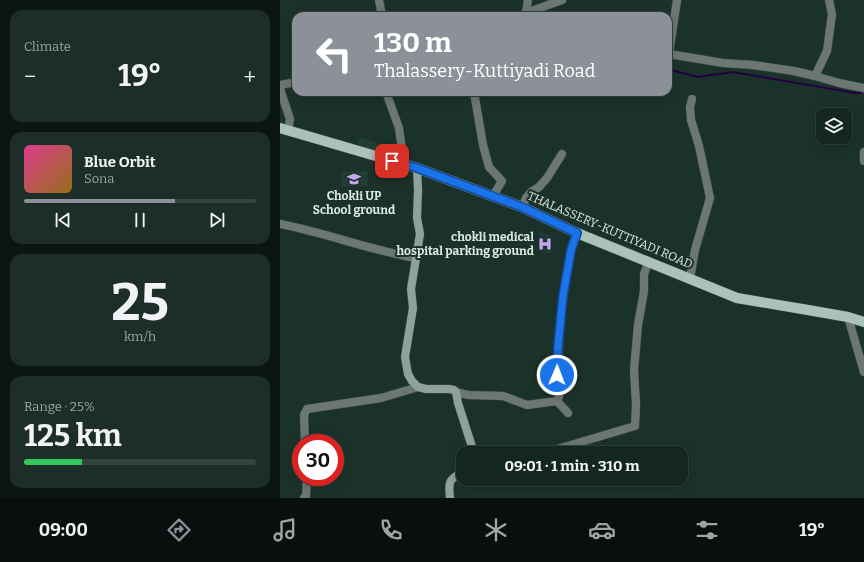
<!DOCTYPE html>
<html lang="en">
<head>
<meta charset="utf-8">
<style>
  :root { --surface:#142620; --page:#1d2e29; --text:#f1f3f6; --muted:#9da5a5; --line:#33433e; --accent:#8c9099 }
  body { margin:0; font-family:Bitter,serif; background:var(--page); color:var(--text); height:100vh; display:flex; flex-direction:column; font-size:15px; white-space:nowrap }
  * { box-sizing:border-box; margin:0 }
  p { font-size:13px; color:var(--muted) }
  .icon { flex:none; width:22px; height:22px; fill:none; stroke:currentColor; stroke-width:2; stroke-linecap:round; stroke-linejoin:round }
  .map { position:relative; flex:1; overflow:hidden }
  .drawer { display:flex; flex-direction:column; gap:10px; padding:10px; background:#0b1512; width:280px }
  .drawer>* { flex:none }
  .hud { position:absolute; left:12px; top:12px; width:380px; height:84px; border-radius:12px; box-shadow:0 2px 10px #0003,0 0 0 1px var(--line); background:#8c9099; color:#fff; overflow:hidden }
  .controls { position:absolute; left:536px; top:108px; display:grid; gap:8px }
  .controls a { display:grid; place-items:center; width:36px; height:36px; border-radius:8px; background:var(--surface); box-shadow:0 2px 10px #0003,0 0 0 1px var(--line); font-size:20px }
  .speed { position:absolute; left:12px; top:434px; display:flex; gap:8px; font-size:20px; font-weight:700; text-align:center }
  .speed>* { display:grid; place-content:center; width:52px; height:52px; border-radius:50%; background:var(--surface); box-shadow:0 2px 10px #0003,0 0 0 1px var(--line); line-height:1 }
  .speed .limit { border:6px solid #d22; background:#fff; color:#111 }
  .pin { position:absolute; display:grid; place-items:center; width:34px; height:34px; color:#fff; margin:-17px; border-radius:8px; box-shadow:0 2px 6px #0006 }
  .me { position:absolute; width:44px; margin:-22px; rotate:1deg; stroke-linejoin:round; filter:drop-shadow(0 0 3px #0008) }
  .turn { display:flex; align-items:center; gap:14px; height:84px; padding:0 16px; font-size:18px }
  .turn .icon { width:52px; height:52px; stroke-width:2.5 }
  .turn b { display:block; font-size:28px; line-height:34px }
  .big { font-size:30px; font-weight:700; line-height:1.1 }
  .drawer .tile { flex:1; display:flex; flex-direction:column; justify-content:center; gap:6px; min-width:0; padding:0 14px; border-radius:12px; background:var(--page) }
  .drawer .dial { align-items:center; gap:0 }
  .dial b { font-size:52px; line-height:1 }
  .song { display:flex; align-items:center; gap:12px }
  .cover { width:48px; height:48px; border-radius:6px; background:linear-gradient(135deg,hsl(330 70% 55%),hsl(40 70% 35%)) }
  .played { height:4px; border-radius:2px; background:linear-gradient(90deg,var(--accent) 65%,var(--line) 65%) }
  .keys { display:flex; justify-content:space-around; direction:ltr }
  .heat { display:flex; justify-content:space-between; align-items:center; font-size:22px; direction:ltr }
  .charge { height:6px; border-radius:3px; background:linear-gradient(90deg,#34c759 25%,var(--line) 0) }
  .trip { position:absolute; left:176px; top:446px; width:232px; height:40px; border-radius:12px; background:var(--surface); box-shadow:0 2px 10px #0003,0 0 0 1px var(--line); font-weight:700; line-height:40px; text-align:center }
  .tab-bar { display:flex; height:64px; justify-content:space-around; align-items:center; background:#080f0d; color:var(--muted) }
  .tab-bar .icon { width:28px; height:28px }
  .tab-bar .selected { color:var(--accent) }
  .tab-bar b { font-size:18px; color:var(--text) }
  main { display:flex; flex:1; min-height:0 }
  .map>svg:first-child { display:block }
  .built { fill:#203e35 }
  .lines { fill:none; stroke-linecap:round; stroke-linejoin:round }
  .stream { stroke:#240041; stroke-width:2 }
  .minor-casing { stroke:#3a4f48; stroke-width:9 }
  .secondary-casing { stroke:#3a4f48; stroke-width:9 }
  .primary-casing { stroke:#3a4f48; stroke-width:11 }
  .minor { stroke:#6c7773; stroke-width:8 }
  .secondary { stroke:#90a19a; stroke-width:8 }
  .primary { stroke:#abc2b9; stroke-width:10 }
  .route-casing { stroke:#114b97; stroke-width:10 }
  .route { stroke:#1a73e8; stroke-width:7 }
  .labels { text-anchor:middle; stroke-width:4; stroke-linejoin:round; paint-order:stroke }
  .poi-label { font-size:12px; font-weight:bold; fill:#dceae5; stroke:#1b322a }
  .street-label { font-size:12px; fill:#dceae5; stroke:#1b322a }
</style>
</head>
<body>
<main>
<section class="drawer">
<div class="tile"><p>Climate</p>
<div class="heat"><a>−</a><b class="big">19°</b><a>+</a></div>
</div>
<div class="tile">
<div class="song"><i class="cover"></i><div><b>Blue Orbit</b><p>Sona</p></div></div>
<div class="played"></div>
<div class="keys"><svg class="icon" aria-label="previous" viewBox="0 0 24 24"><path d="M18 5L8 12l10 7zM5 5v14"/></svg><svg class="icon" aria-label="pause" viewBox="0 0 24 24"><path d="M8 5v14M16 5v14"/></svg><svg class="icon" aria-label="next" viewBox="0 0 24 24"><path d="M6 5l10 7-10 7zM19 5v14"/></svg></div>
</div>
<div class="tile dial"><b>25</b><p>km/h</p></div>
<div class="tile"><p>Range · 25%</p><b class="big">125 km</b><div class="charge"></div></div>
</section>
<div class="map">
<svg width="584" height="498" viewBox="0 0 584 498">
  <rect width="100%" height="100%" fill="#1b322a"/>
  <!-- built -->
  <path class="built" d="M 80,137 L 120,151 L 118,158 L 77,144 Z
    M 87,171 L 88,186 L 61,186 L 61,172 Z
    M 259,231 L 273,237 L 271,253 L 259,251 Z"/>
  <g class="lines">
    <!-- stream -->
    <path class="stream" d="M 388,69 L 417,77 L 453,72 L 575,93 L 581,93"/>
    <defs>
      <path id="minor" d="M 99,0 L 102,16
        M 397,0 L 389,54 L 443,63 L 473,65 L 514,71 L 535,76 L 559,83 L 584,88
        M 246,13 L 248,0
        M 241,16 L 246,13 L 282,0
        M 535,76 L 547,51 L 552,14 L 549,0
        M 0,85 L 16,82
        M 0,89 L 10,119 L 8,131
        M 106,92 L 119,128 L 124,165
        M 194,92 L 203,145 L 209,167 L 222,181 L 213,196
        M 584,152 L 584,161
        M 242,207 L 246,198 L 251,192 L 259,187 L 267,178 L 282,154
        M 0,224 C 46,233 90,250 136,258
        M 410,278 L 415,250 L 430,198 L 419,146 L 411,120 L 410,107 L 412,99
        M 568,317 L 584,372
        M 176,392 L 188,395 L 223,396 L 247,405 L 277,401 L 279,396 L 280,391 L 277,375 L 278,363 L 280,328 L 283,296 L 291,250 L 297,233
        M 277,401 L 288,413
        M 25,443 L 24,415 L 27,409 L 101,398 L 138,387
        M 264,453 L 355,426 L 356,405 L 354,370 L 358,325 L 364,291 L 364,274 L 369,261
        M 24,498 L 26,496 L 27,477"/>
      <path id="secondary" d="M 137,168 L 138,190 L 137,218 L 140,234 L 131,289 L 133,308 L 125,357 L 128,374 L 132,381 L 138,387 L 146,389 L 169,389 L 174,390 L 176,392 L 178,403 L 194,453
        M 170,498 C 168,481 169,480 183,471"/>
      <path id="primary" d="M 0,128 L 137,168 L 242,207 L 297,233 L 457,298 L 528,310 L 568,317 L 584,322"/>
    </defs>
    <!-- minor casing -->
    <use href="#minor" class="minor-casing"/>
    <!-- secondary casing -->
    <use href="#secondary" class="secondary-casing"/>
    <!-- primary casing -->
    <use href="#primary" class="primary-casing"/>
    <!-- minor -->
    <use href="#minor" class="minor"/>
    <!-- secondary -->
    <use href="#secondary" class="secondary"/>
    <!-- primary -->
    <use href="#primary" class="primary"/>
  </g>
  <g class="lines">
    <defs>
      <path id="route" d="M 112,161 L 137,168 L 242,207 L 297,233 L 291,250 L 283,296 L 278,346 L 277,375"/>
    </defs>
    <!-- route casing -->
    <use href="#route" class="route-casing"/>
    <!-- route -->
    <use href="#route" class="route"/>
  </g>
  <!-- icons -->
  <defs>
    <symbol id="school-bare" viewBox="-9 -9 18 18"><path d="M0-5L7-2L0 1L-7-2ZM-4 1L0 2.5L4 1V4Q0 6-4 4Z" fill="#c6a6f0" stroke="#1b322a" stroke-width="2.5" paint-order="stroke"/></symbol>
    <symbol id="hospital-bare" viewBox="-9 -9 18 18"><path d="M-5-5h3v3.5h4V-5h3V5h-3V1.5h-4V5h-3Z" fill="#c6a6f0" stroke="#1b322a" stroke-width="2.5" paint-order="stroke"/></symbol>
  </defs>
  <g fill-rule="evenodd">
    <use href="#school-bare" x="64" y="169" width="20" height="20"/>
    <use href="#hospital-bare" x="255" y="234" width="20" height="20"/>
  </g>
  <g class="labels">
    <!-- poi labels -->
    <g class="poi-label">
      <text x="74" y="200">Chokli UP<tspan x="74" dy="14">School ground</tspan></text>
      <text x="254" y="241" text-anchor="end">chokli medical<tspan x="254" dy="14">hospital parking ground</tspan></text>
    </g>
    <!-- street labels -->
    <g class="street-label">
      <text transform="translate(330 230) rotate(23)" y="4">THALASSERY-KUTTIYADI ROAD</text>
    </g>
  </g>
</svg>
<div class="controls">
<a><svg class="icon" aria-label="layers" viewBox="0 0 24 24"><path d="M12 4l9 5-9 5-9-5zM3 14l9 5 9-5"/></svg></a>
</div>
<div class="speed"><div class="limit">30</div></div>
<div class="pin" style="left:112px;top:161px;background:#d93025"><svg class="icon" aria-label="arrive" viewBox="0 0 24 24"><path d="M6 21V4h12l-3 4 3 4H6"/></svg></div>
<svg class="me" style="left:277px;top:375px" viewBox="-20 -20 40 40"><circle r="17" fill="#1a73e8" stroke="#fff" stroke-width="3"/><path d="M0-11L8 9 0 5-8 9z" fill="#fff"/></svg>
<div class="trip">09:01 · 1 min · 310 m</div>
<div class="hud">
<div class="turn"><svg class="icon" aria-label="left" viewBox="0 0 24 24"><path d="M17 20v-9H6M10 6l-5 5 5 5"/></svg><div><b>130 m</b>Thalassery-Kuttiyadi Road</div></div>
</div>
</div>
</main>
<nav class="tab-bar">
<b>09:00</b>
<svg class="icon selected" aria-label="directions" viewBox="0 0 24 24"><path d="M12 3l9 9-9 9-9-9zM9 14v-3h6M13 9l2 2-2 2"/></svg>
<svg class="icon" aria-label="music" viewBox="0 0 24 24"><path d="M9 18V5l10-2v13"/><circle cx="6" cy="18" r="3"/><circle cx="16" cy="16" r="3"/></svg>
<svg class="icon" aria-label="phone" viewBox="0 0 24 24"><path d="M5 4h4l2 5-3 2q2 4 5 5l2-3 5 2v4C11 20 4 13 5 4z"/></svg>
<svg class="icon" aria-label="climate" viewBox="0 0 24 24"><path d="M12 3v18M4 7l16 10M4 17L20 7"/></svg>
<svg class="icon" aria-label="car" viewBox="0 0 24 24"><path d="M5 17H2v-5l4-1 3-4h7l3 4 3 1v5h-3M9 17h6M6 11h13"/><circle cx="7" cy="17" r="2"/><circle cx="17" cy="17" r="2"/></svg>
<svg class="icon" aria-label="filters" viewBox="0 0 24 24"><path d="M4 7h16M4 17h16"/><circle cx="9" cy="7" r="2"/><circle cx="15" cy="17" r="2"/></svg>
<b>19°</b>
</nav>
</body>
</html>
